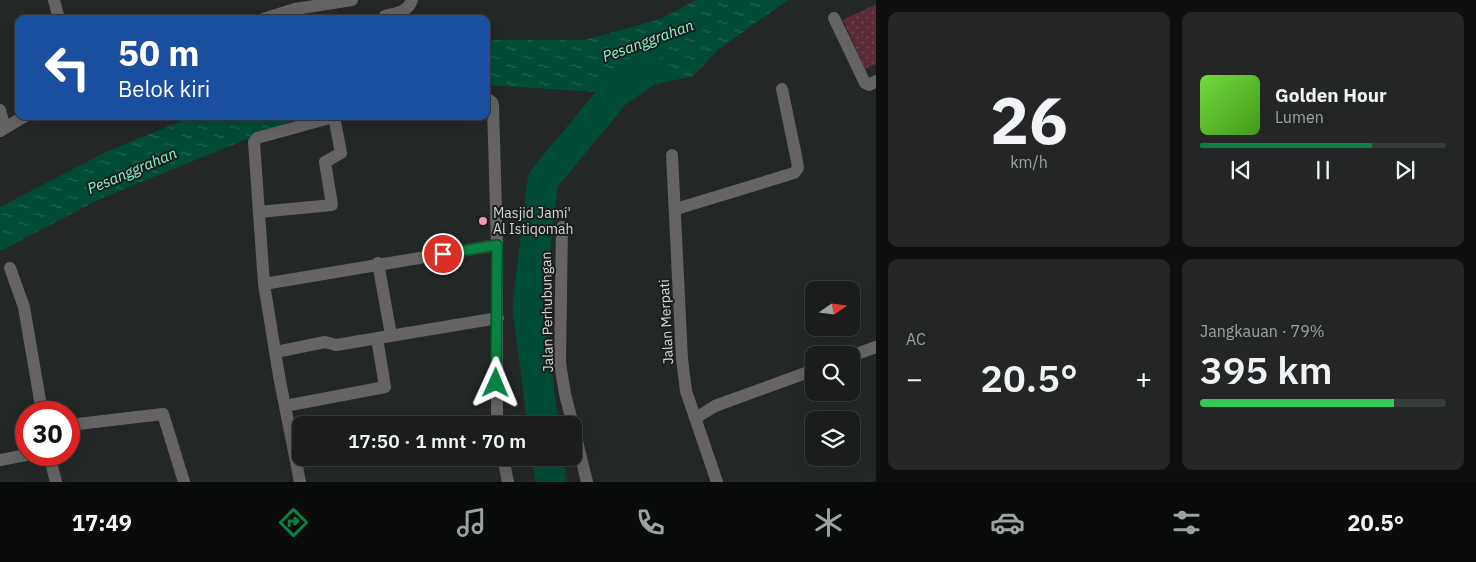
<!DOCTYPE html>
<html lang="id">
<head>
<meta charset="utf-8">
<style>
  :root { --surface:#1a1d1c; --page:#232625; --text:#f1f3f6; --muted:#9fa2a3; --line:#383b3b; --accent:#0b8043 }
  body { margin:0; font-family:"IBM Plex Sans",sans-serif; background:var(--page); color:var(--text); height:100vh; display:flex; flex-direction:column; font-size:19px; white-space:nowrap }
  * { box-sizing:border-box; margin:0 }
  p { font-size:16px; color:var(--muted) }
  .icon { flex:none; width:28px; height:28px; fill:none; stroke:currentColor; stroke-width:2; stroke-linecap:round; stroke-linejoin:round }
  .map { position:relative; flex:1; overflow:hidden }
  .panel { display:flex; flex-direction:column; gap:12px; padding:12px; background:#0e100f; width:600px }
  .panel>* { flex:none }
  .banner { position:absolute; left:15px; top:15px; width:475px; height:105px; border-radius:10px; box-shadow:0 5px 20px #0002,0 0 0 1px var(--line); background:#1a4fa0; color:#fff; overflow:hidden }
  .needle { width:32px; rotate:76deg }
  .tools { position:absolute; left:805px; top:281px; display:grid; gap:10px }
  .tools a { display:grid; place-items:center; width:55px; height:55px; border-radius:10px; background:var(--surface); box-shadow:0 5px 20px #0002,0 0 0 1px var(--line); font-size:25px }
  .speed { position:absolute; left:15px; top:401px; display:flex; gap:10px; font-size:25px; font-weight:700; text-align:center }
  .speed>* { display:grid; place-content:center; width:65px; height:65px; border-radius:50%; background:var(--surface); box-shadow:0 5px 20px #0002,0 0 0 1px var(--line); line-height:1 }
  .speed .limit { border:8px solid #d22; background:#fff; color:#111 }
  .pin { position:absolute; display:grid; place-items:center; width:42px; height:42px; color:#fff; margin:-21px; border:2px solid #fff; border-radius:50%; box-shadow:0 1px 5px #0007 }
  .me { position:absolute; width:55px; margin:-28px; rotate:1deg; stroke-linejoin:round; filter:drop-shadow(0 0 4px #0008) }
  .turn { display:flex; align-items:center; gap:18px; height:105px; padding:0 20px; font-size:22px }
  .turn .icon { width:65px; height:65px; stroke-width:2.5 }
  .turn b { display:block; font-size:35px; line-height:42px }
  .big { font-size:38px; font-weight:600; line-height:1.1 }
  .panel .card { flex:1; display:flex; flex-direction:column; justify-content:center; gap:8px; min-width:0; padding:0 18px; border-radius:10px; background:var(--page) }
  .panel .dial { align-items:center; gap:0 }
  .dial b { font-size:65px; line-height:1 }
  .song { display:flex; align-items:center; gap:15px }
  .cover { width:60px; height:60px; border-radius:8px; background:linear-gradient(135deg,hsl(100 70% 55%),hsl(100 70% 35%)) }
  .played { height:5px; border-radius:2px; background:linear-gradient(90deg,var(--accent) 70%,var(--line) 70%) }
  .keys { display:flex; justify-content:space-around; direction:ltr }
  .heat { display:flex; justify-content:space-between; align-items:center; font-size:28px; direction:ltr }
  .charge { height:8px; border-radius:4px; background:linear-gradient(90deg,#34c759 79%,var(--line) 0) }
  .panel .tiles { flex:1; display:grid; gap:12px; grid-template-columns:repeat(2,1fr) }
  .trip { position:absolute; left:292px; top:416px; width:290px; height:50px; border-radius:10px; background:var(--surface); box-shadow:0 5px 20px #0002,0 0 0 1px var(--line); font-weight:600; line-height:50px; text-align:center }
  .menu { display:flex; height:80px; justify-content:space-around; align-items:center; background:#0a0c0b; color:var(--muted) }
  .menu .icon { width:35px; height:35px }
  .menu .on { color:var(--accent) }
  .menu b { font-size:22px; color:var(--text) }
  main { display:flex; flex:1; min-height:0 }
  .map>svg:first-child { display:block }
  .grass { fill:url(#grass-dots) }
  .water { fill:url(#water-ripples) }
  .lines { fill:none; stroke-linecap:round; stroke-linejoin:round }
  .river { stroke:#014c36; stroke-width:31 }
  .minor { stroke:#666364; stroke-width:12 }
  .route-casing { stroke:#07532c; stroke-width:12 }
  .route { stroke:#0b8043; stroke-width:9 }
  .poi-dot { fill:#f29aad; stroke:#1a1e1c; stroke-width:2 }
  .labels { text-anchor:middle; stroke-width:4; stroke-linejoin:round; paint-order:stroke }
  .poi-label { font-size:14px; fill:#d6d9d8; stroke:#1a1e1c; text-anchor:start }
  .street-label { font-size:14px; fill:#d6d9d8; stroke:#1a1e1c }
  .water-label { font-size:15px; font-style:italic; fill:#86facc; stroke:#1a1e1c }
</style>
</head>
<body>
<main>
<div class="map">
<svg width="876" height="482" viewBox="0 0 876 482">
  <defs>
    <pattern id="grass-dots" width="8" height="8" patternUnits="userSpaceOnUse" patternTransform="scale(1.25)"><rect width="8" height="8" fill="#5d2a37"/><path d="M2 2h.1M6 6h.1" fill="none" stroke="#744853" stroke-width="1.8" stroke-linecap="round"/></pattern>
    <pattern id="water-ripples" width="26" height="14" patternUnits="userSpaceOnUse" patternTransform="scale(1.25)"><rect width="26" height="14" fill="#014c36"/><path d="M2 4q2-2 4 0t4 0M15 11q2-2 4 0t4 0" fill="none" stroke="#256552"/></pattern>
  </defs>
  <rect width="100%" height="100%" fill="#232725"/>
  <!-- grass -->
  <path class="grass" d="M 876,4 L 876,64 L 865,69 L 843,20 Z"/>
  <!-- water -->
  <path class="water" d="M 696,0 L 788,0 L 719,49 L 693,76 L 615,93 L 486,85 L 486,40 L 585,40 L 660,19 Z
    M 193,116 L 304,116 L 102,198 L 0,251 L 0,207 L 106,152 Z"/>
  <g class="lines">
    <!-- river -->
    <path class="river" d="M 543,425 L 528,307 L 543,180 L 615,93 L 649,69
      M 548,458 L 551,482"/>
    <!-- minor -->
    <path class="minor" d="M 54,0 L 59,19
      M 834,18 L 865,83 L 869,85 L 876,81
      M 263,19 L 295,9 L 352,0
      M 385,19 L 385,16 C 397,13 408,12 412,0
      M 486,98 L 492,102 L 493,106 L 497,245 L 497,425
      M 0,110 L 5,128
      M 0,131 L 25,116
      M 672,155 L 682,359 L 686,391 L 717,482
      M 676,209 L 794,173 L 798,168 L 797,161 L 782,89
      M 259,212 L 332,205 L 325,162 L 341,153 L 334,117
      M 562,227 L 560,363 L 565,394 L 573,425
      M 378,263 L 391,335
      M 10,268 L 24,307 L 42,412
      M 264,284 L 497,245
      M 276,352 L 325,342 L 336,345 L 498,318
      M 851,356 L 876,347
      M 285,406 L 385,387 L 377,338
      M 696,418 L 715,406 L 814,370
      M 69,425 L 163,414 L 184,482
      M 574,429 L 587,482
      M 49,455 L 56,482
      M 503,458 L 508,482
      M 0,460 L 26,455
      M 300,482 L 279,376 L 264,284 L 254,142 L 257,138 L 337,116"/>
  </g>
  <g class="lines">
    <defs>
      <path id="route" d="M 443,254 L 497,245 L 496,383"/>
    </defs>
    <!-- route casing -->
    <use href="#route" class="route-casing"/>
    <!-- route -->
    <use href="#route" class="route"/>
  </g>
  <!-- markers -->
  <circle class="poi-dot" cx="483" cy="221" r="5"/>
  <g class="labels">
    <!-- poi labels -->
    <g class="poi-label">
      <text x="493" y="218">Masjid Jami'<tspan x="493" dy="16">Al Istiqomah</tspan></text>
    </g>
    <!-- street labels -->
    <g class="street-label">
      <text transform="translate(547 312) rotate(-91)" y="5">Jalan Perhubungan</text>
      <text transform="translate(666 322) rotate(-93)" y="5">Jalan Merpati</text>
    </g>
    <!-- water labels -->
    <g class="water-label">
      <text transform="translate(648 41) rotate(-20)" y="5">Pesanggrahan</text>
      <text transform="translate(132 171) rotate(-23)" y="5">Pesanggrahan</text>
    </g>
  </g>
</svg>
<div class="tools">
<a><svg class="needle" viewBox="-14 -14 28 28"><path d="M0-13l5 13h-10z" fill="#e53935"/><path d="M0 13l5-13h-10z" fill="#9fa2a3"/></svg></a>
<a><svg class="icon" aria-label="search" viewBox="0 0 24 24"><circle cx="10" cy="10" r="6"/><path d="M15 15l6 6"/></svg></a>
<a><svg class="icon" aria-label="layers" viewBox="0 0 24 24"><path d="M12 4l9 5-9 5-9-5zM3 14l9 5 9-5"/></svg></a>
</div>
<div class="speed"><div class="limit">30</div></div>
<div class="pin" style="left:443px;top:254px;background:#d93025"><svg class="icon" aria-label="arrive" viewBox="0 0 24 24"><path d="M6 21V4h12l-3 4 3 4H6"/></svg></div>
<svg class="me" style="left:496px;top:383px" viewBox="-20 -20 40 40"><path d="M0-17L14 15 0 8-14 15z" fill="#0b8043" stroke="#fff" stroke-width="4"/></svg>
<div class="trip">17:50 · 1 mnt · 70 m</div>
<div class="banner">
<div class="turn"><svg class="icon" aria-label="left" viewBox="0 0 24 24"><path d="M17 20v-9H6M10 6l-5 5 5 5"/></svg><div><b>50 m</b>Belok kiri</div></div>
</div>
</div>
<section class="panel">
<div class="tiles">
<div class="card dial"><b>26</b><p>km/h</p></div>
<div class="card">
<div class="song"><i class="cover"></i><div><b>Golden Hour</b><p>Lumen</p></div></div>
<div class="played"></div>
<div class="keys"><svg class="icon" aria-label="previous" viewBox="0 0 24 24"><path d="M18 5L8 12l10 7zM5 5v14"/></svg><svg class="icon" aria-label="pause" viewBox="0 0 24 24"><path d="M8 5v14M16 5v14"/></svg><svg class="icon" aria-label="next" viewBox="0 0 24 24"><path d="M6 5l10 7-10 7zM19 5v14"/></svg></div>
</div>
<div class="card"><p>AC</p>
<div class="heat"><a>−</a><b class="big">20.5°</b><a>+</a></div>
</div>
<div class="card"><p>Jangkauan · 79%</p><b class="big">395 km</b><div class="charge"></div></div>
</div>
</section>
</main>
<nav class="menu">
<b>17:49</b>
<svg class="icon on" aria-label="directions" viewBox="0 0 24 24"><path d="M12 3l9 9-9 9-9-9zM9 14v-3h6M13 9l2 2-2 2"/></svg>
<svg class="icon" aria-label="music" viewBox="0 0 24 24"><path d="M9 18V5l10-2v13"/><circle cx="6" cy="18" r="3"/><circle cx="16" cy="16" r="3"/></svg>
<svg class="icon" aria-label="phone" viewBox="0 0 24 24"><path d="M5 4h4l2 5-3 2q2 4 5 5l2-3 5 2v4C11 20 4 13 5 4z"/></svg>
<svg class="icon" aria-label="climate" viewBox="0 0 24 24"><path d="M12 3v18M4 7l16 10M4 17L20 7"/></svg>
<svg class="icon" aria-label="car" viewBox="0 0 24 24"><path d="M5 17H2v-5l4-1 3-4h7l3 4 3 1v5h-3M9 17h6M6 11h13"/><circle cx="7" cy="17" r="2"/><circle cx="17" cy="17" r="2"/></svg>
<svg class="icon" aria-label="filters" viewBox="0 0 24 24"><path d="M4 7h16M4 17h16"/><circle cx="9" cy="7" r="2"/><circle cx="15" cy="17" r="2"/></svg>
<b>20.5°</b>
</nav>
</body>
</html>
